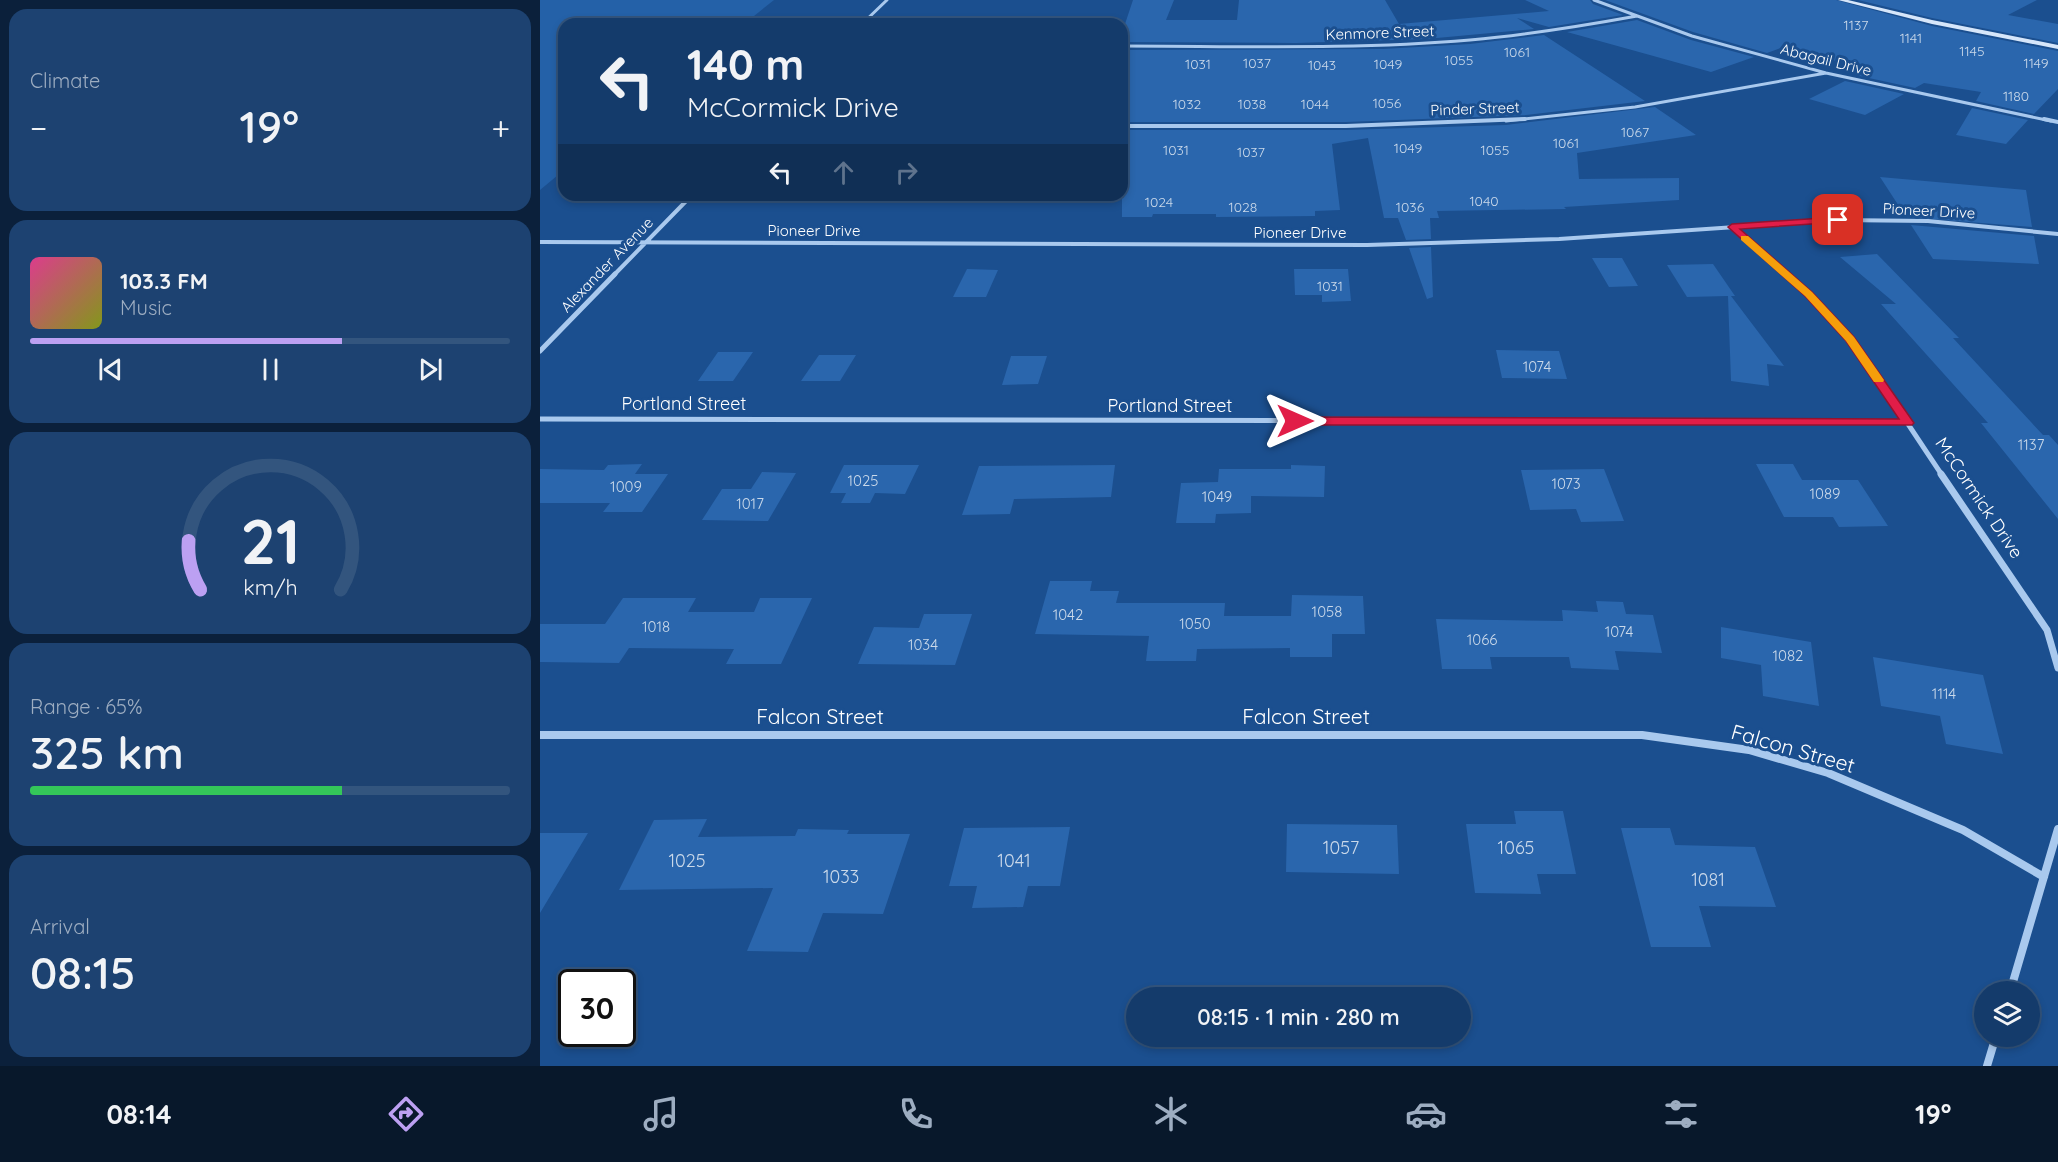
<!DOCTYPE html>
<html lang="en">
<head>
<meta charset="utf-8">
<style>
  :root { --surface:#143b6b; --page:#1d4271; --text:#f1f3f6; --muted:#9dadc1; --line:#33557e; --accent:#bca0f2 }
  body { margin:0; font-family:Quicksand,sans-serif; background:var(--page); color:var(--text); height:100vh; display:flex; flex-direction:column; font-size:22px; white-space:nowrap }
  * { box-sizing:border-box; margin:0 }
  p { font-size:20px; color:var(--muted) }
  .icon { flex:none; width:33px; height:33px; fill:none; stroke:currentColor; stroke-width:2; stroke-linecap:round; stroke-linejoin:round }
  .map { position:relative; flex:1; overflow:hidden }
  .details { display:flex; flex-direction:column; gap:9px; padding:9px; background:#0b203b; width:540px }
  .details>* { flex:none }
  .top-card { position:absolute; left:18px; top:18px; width:570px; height:183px; border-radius:18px; box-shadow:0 3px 9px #0003,0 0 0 2px var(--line); background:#143b6b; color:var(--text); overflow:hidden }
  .tools { position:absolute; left:1434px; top:981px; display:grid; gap:12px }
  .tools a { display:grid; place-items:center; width:66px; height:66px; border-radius:50%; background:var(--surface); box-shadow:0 3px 9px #0003,0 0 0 2px var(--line); font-size:30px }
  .speed { position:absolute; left:18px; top:969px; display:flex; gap:12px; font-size:30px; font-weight:700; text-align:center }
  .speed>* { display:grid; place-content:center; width:78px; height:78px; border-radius:50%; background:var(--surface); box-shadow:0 3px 9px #0003,0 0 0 2px var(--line); line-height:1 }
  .speed .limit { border:3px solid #111; border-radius:9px; background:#fff; color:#111 }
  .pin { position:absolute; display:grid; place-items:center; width:51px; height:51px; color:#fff; margin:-26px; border-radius:12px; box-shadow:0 3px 9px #0006 }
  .me { position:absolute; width:66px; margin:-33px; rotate:90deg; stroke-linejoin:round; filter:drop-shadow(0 0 4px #0008) }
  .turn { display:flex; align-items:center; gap:21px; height:126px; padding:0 30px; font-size:27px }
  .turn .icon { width:78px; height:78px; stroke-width:2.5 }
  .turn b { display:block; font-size:42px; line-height:51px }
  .lanes { display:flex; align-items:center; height:57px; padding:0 30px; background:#0003; justify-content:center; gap:30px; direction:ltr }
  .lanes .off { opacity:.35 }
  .big { font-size:45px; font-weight:600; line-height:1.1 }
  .details .tile { flex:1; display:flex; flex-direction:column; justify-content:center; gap:9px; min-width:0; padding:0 21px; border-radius:18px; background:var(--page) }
  .details .dial { align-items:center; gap:0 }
  .dial svg { height:156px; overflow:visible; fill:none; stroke:var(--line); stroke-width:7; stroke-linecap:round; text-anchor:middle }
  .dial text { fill:var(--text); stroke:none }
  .song { display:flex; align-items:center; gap:18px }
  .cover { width:72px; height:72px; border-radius:9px; background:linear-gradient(135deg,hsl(330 70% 55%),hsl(70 70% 35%)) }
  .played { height:6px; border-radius:3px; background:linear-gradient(90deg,var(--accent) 65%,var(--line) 65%) }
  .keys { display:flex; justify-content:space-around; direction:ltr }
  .heat { display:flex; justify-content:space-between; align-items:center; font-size:33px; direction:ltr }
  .charge { height:9px; border-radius:4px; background:linear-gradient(90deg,#34c759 65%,var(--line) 0) }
  .trip { position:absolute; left:586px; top:987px; width:345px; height:60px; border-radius:30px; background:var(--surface); box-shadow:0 3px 9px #0003,0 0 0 2px var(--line); font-weight:600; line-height:60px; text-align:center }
  .tabs { display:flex; height:96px; justify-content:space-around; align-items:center; background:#08182b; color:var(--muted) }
  .tabs .icon { width:42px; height:42px }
  .tabs .current { color:var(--accent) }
  .tabs b { font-size:27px; color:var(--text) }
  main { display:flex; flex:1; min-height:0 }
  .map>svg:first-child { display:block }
  .green { fill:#2461a8 }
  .building { fill:#2a66ad }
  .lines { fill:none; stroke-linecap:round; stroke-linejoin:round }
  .street-far4 { stroke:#a9c9ee; stroke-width:3 }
  .street-far3 { stroke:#a9c9ee; stroke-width:4 }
  .street-far2 { stroke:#a9c9ee; stroke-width:5 }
  .street-far1 { stroke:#a9c9ee; stroke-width:7 }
  .street { stroke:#a9c9ee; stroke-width:8 }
  .secondary { fill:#d6e6fa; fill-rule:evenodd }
  .route { fill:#e11d48; stroke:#92132f; stroke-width:1.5 }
  .slow { fill:#f59e0b }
  .labels { text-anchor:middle; stroke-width:6; stroke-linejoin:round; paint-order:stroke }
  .far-number-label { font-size:14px; fill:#cad9ea }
  .far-street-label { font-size:15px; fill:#fff; stroke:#1b4f8f }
  .number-label { font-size:15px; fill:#cad9ea }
  .street-label { font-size:18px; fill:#fff; stroke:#1b4f8f }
  .near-number-label { font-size:18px; fill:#cad9ea }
  .near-street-label { font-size:21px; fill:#fff; stroke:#1b4f8f }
</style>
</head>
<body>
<main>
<section class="details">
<div class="tile"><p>Climate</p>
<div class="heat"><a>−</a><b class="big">19°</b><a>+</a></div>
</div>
<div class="tile">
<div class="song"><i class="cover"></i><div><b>103.3 FM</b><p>Music</p></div></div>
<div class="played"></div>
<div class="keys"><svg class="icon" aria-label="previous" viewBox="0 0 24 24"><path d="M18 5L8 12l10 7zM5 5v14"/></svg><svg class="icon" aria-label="pause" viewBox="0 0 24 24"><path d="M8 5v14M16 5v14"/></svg><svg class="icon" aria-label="next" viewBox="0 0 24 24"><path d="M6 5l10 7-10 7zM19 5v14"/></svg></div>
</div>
<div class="tile dial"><svg viewBox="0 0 100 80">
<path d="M14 69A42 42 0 1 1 86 69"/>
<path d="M14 69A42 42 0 0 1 8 44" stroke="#bca0f2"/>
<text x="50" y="56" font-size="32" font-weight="700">21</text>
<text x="50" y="72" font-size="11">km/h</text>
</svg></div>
<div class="tile"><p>Range · 65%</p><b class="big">325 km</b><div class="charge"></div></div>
<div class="tile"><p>Arrival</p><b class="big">08:15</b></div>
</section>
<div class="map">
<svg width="1518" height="1066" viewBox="0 0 1518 1066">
  <rect width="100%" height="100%" fill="#1b4f8f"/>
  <!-- green -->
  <path class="green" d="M 0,0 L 234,0 L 204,24 L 24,24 L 24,170 L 0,190 Z"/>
  <!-- building -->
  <path class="building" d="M 593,0 L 634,0 L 626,20 L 697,20 L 699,0 L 845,0 L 859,24 L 1009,11 L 985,0 L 1050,0 L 1053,4 L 1083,15 L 1009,27 L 977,18 L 994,29 L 886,39 L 756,43 L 582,42 L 582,33 Z
    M 1065,0 L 1296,0 L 1392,26 L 1518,51 L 1518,89 L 1494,114 L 1436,101 L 1441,92 L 1384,83 L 1375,88 L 1315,75 L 1327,69 L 1243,47 L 1227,53 L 1153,32 Z
    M 1318,0 L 1497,0 L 1468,15 L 1518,24 L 1518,43 L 1392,18 Z
    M 1097,20 L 1151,40 L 1214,57 L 1171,72 L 1027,32 Z
    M 1004,35 L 1105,101 L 986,115 L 806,122 L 582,122 L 582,50 L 843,49 L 930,44 Z
    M 1305,81 L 1364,94 L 1325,115 L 1269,99 Z
    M 1115,107 L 1156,135 L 1037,153 L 1039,179 L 1139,178 L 1139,200 L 1024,207 L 1026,209 L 897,211 L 899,218 L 890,218 L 891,239 L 866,240 L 858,218 L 844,218 L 828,138 L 792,144 L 800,210 L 775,211 L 775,216 L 676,217 L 676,214 L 613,214 L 612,217 L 582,217 L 582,130 L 806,130 L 966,125 Z
    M 1432,108 L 1488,120 L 1466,144 L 1416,135 Z
    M 1340,177 L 1486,190 L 1492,227 L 1366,217 Z
    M 1371,225 L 1494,236 L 1499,264 L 1393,259 Z
    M 891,247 L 893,297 L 887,299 L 869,248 Z
    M 1337,254 L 1419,338 L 1413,338 L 1503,435 L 1509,435 L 1518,445 L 1518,519 L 1441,423 L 1448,423 L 1341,304 L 1356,304 L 1300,257 Z
    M 1052,258 L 1082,258 L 1098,286 L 1069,287 Z
    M 1173,264 L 1195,296 L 1191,296 L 1244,366 L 1227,364 L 1229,386 L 1191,381 L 1188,296 L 1147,297 L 1127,265 Z
    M 427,269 L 458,270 L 446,297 L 413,297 Z
    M 754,269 L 808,269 L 811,301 L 782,302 L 782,295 L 755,295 Z
    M 956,350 L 1019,351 L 1027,379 L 962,378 Z
    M 178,352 L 213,352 L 193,381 L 158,381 Z
    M 279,355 L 316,355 L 300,381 L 261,381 Z
    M 471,356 L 507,356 L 498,384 L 462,385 Z
    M 102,464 L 95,474 L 128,474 L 102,512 L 63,512 L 70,503 L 0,503 L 0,469 L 64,470 L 68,465 Z
    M 1216,464 L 1253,464 L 1262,480 L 1318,480 L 1348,526 L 1299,527 L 1293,517 L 1244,517 Z
    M 304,465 L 379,465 L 365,494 L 335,493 L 330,503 L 301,503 L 306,493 L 290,493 Z
    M 575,465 L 571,497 L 474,499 L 470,514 L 422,515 L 439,466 Z
    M 751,465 L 785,466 L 784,497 L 711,496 L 711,513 L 676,514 L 675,523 L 636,523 L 641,483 L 678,482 L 679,469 L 751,469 Z
    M 1064,469 L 1084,521 L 1041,522 L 1036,509 L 990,510 L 981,470 Z
    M 222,472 L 256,473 L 228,521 L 162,520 L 182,489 L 211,489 Z
    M 510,581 L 552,581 L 550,591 L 579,591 L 576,603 L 685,603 L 684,616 L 751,616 L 752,595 L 823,596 L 825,634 L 792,634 L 792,657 L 750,657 L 750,648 L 657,649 L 656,661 L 606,661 L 609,636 L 495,634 Z
    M 83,598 L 156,598 L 148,612 L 214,612 L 220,598 L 272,598 L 241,664 L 186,664 L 194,649 L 89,648 L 79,663 L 0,662 L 0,624 L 65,624 Z
    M 1056,601 L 1083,602 L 1086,614 L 1113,615 L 1122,653 L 1075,651 L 1079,670 L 1031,668 L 1029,657 L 950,657 L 952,669 L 902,669 L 896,619 L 1023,621 L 1022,610 L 1058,612 Z
    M 384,614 L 432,614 L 415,665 L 318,664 L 334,627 L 379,628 Z
    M 1181,627 L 1271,642 L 1279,706 L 1223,696 L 1221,665 L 1181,658 Z
    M 1333,657 L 1443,675 L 1463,754 L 1406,744 L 1400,716 L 1341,706 Z
    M 974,811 L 1023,811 L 1036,874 L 997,874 L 1001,894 L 935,893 L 926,824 L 976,824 Z
    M 167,819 L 158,837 L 255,836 L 258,829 L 309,830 L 307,834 L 370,834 L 343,914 L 283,913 L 268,952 L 207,951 L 233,888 L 79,890 L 114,820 Z
    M 747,824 L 857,825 L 859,874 L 746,872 Z
    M 530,827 L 520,886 L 488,886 L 483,907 L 432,908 L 437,886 L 409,886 L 424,828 Z
    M 1081,828 L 1130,828 L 1135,845 L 1215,847 L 1236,907 L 1159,906 L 1171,947 L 1111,947 Z
    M 0,833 L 48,833 L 0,913 Z"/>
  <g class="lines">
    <!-- street-far4 -->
    <path class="street-far4" d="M 1054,0 L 1152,36 L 1286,73 L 1511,121
      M 322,24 L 347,0
      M 582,46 C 698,46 814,50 930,40 C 986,35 1042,26 1097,16
      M 966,121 L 1095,107 L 1286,73"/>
    <!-- street-far3 -->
    <path class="street-far3" d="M 1504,119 L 1518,122
      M 582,126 L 806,126 L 985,119
      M 1192,227 L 1248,275
      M 0,242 L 827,245 L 1019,239 L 1298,220 L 1388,221 L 1518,234
      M 74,275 L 152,195"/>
    <!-- street-far2 -->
    <path class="street-far2" d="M 1246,274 C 1311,331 1354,404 1402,475
      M 0,351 L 75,274
      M 0,419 L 1368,422"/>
    <!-- street-far1 -->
    <path class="street-far1" d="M 1401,474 L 1507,630 L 1518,668"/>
    <!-- street -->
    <path class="street" d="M 0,735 L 1102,735 L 1209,750 L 1288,773 L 1423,830 L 1504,877
      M 1470,992 L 1518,829
      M 1447,1066 L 1456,1036"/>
    <!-- secondary -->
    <path class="secondary" d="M 1298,0 L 1308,0 L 1392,20 L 1518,45 L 1518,49 L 1392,24 Z"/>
  </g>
  <!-- route -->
  <path class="route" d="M 1298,217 L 1301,218 L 1301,222 L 1200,229 L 1272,292 L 1314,337 L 1374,423 L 1372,425 L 755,425 L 749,421 L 755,417 L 1359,419 L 1306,341 L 1265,296 L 1188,227 L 1192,224 Z"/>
  <!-- slow -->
  <path class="slow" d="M 1201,236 L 1208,236 L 1272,292 L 1314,337 L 1344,380 L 1343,382 L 1334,382 L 1306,341 L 1265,296 L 1201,240 Z"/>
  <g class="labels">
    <!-- far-number labels -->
    <g class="far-number-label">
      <text x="1316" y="30">1137</text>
      <text x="1371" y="43">1141</text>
      <text x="1432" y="56">1145</text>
      <text x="977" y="57">1061</text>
      <text x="919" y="65">1055</text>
      <text x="717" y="68">1037</text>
      <text x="1496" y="68">1149</text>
      <text x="658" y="69">1031</text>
      <text x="848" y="69">1049</text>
      <text x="782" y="70">1043</text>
      <text x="1476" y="101">1180</text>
      <text x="847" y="108">1056</text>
      <text x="647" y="109">1032</text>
      <text x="712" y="109">1038</text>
      <text x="775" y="109">1044</text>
      <text x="1095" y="137">1067</text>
      <text x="1026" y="148">1061</text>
      <text x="868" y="153">1049</text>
      <text x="636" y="155">1031</text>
      <text x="955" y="155">1055</text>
      <text x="711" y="157">1037</text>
      <text x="944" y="206">1040</text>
      <text x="619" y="207">1024</text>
      <text x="703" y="212">1028</text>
      <text x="870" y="212">1036</text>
      <text x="790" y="291">1031</text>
    </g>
    <!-- far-street labels -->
    <g class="far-street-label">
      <text transform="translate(840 33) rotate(-2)" y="5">Kenmore Street</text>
      <text transform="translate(1286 60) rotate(14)" y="5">Abagail Drive</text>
      <text transform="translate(935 109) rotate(-2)" y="5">Pinder Street</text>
      <text transform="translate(1389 211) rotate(3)" y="5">Pioneer Drive</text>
      <text x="274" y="236">Pioneer Drive</text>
      <text x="760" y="238">Pioneer Drive</text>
      <text transform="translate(67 265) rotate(-46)" y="5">Alexander Avenue</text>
    </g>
    <!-- number labels -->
    <g class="number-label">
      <text x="997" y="372">1074</text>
      <text x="1491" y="450">1137</text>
      <text x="323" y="486">1025</text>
      <text x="1026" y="489">1073</text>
      <text x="86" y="492">1009</text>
      <text x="1285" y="499">1089</text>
      <text x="677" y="502">1049</text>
      <text x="210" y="509">1017</text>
      <text x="787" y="617">1058</text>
      <text x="528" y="620">1042</text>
      <text x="655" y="629">1050</text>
      <text x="116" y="632">1018</text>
      <text x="1079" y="637">1074</text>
      <text x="942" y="645">1066</text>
      <text x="383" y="650">1034</text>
      <text x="1248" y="661">1082</text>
      <text x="1404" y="699">1114</text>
    </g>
    <!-- street labels -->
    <g class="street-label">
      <text x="144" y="410">Portland Street</text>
      <text x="630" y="412">Portland Street</text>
      <text transform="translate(1439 498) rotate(56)" y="6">McCormick Drive</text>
    </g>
    <!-- near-number labels -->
    <g class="near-number-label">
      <text x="801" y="854">1057</text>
      <text x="976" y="854">1065</text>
      <text x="147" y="867">1025</text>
      <text x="474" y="867">1041</text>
      <text x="301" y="883">1033</text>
      <text x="1168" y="886">1081</text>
    </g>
    <!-- near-street labels -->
    <g class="near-street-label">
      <text x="280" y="724">Falcon Street</text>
      <text x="766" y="724">Falcon Street</text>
      <text transform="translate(1253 749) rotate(16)" y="7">Falcon Street</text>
    </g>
  </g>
</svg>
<div class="tools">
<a><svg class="icon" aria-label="layers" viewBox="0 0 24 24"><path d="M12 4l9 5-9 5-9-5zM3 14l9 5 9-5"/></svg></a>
</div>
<div class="speed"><div class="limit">30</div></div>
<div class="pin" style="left:1298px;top:220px;background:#d93025"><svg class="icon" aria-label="arrive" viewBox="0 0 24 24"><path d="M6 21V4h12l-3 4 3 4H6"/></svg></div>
<svg class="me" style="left:755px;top:421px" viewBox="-20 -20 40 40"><path d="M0-17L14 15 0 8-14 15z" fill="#e11d48" stroke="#fff" stroke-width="4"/></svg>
<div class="trip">08:15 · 1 min · 280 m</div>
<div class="top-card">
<div class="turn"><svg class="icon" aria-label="left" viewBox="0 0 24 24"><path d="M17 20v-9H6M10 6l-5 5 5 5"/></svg><div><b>140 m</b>McCormick Drive</div></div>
<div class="lanes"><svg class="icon" aria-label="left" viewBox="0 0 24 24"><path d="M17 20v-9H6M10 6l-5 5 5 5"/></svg><svg class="icon off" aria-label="ahead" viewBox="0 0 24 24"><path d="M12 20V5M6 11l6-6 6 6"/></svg><svg class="icon off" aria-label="right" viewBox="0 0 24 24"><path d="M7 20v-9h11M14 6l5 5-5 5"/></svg></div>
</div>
</div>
</main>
<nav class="tabs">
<b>08:14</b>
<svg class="icon current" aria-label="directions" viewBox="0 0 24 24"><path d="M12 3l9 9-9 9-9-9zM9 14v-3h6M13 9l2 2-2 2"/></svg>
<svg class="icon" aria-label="music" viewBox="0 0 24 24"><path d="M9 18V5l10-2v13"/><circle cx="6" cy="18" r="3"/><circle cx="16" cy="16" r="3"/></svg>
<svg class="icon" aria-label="phone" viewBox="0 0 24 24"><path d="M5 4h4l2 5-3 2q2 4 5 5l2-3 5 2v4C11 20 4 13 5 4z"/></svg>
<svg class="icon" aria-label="climate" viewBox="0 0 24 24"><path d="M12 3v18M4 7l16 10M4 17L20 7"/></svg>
<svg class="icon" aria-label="car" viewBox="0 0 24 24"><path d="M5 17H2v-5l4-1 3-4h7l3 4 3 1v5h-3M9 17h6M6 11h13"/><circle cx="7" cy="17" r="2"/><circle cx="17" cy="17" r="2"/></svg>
<svg class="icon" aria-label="filters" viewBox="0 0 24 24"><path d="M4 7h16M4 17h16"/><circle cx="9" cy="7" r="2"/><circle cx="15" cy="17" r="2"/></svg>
<b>19°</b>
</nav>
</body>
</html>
